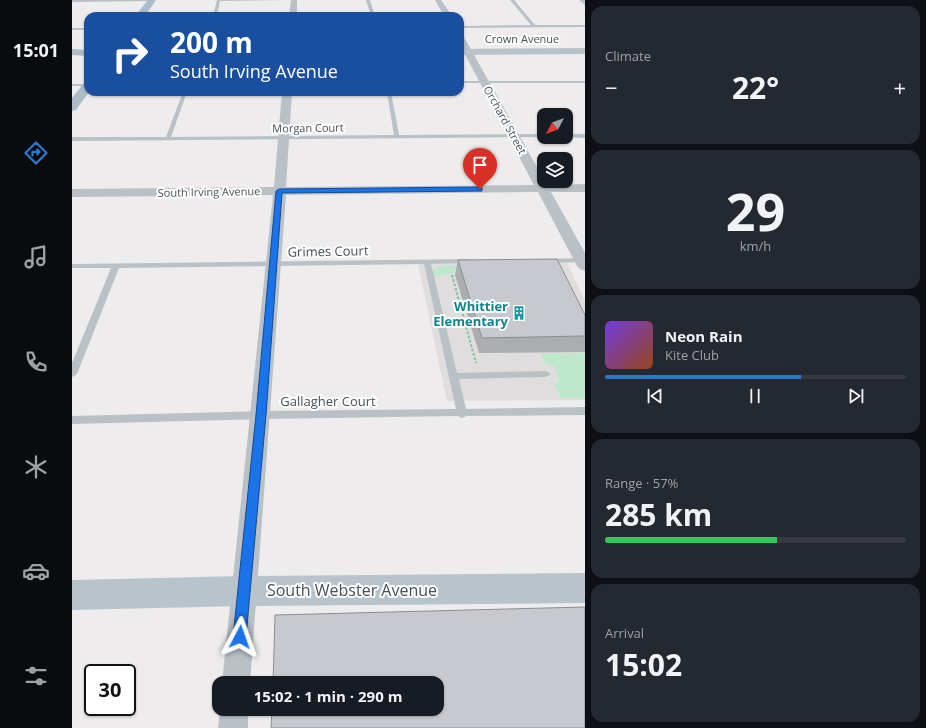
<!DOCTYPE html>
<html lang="en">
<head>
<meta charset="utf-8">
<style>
  :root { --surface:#171b24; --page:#242831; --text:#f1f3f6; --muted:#9ea1a6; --line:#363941; --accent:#2d77c7 }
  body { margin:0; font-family:"Open Sans",sans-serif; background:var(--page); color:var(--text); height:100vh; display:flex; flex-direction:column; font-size:15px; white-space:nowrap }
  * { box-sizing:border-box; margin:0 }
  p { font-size:13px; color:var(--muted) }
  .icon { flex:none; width:22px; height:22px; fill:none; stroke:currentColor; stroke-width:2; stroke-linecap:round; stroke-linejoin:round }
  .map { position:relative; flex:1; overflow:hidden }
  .sheet { display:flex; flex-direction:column; gap:6px; padding:6px; background:#0d0f14; width:341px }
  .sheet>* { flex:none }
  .banner { position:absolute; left:12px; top:12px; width:380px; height:84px; border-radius:12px; box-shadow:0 1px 3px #0004; background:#1a4fa0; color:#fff; overflow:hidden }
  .needle { width:26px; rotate:229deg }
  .fabs { position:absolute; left:465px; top:108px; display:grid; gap:8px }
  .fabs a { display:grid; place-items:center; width:36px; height:36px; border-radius:8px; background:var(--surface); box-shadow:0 1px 3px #0004; font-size:20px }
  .speed { position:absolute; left:12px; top:664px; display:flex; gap:8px; font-size:20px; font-weight:700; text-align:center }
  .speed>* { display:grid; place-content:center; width:52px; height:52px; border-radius:50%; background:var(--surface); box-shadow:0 1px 3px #0004; line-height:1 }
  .speed .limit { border:2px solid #111; border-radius:6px; background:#fff; color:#111 }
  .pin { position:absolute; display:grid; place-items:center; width:34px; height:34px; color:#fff; margin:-41px -17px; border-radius:50% 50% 50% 0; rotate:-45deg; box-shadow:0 0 4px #0007 }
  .pin .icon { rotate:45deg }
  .me { position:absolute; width:44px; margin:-22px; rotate:4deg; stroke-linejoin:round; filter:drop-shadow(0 0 3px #0008) }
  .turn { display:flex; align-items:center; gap:14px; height:84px; padding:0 20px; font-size:18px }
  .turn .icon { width:52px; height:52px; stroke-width:2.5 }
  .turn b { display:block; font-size:28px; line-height:34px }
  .big { font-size:30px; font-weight:700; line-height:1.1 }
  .sheet .tile { flex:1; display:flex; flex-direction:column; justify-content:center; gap:6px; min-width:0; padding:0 14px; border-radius:12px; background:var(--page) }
  .sheet .dial { align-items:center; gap:0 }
  .dial b { font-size:52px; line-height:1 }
  .song { display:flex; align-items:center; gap:12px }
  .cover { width:48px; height:48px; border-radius:6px; background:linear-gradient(135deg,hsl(260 70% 55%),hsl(20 70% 35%)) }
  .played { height:4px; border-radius:2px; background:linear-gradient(90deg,var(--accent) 65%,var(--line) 65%) }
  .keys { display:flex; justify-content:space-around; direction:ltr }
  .heat { display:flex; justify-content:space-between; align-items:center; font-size:22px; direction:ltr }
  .charge { height:6px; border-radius:3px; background:linear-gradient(90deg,#34c759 57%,var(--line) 0) }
  .trip { position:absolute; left:140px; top:676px; width:232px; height:40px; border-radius:12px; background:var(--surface); box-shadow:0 1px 3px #0004; font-weight:700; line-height:40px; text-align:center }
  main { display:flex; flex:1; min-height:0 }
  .tabs { display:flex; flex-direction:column; width:72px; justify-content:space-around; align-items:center; background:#090b0e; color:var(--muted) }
  .tabs .icon { width:28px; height:28px }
  .tabs .selected { color:var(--accent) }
  .tabs b { font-size:18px; color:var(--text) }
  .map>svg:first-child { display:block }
  .education { fill:#dfdddd }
  .green { fill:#bee8cc }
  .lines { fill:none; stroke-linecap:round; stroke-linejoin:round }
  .path { stroke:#7ac29b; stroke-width:2; stroke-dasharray:2.5 2; stroke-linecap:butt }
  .lane { fill:#b9c1c7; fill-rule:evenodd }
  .street { fill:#b9c1c7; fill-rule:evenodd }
  .secondary { fill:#b9c3cc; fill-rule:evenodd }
  .primary { fill:#aebcc8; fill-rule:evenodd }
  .wall { fill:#abadb1 }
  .building { fill:#c7c9ce; stroke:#8b8d90 }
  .route { fill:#1a73e8; stroke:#114b97 }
  .labels { text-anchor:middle; stroke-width:4; stroke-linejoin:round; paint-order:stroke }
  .far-street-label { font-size:11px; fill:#465057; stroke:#fff }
  .street-label { font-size:13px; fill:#465057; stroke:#fff }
  .culture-label { font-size:13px; font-weight:bold; fill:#0d838f; stroke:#fff; text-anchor:end }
  .near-street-label { font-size:16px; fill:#465057; stroke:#fff }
</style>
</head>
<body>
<main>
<nav class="tabs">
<b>15:01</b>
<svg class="icon selected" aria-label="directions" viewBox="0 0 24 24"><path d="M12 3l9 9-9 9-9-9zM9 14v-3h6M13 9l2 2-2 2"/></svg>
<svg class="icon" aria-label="music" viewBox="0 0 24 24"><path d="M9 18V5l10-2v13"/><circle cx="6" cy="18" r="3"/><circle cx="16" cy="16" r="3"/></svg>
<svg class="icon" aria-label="phone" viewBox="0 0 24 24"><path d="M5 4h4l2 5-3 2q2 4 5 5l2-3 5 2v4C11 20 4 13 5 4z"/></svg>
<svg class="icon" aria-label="climate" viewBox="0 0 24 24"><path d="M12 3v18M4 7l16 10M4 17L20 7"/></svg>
<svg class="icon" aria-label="car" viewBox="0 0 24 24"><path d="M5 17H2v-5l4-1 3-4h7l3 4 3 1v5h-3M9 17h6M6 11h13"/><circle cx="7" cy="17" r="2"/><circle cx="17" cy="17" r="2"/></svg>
<svg class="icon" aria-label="filters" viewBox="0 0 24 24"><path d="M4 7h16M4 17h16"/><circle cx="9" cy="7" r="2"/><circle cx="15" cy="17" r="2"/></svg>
</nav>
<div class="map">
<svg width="513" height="728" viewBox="0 0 513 728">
  <rect width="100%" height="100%" fill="#eeecec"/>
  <!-- education -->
  <path class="education" d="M 495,263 L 513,300 L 513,400 L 375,401 L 346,264 Z"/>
  <!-- green -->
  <path class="green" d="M 373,265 L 406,266 L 402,274 L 382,273 L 361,276 L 361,271 L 364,268 Z
    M 513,353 L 513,398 L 489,398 L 482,384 L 488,381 L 482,366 L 474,364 L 469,354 Z"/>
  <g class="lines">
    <!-- path -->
    <path class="path" d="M 380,275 L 404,363"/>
    <!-- lane -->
    <path class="lane" d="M 0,0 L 79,0 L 81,1 L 0,2 Z
      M 145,0 L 215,0 L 148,1 L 145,16 L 141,16 Z
      M 294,0 L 298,0 L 303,16 L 299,16 Z
      M 438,0 L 442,0 L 463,25 L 513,25 L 513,27 L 388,28 L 388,26 L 459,25 Z
      M 0,28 L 16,28 L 16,30 L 0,30 Z
      M 388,81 L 513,81 L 513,83 L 388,83 Z
      M 0,84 L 16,84 L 16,86 L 0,86 Z
      M 111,92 L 115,92 L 99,137 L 322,135 L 315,92 L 319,92 L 327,135 L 472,134 L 472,137 L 474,137 L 0,141 L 0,137 L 94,137 Z
      M 494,134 L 513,134 L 513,138 L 492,137 L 494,137 Z
      M 513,258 L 513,262 L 473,263 L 469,261 L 473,259 Z
      M 397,259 L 401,261 L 400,263 L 359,264 L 385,373 L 474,371 L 479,374 L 474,377 L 387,379 L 394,409 L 513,407 L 513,415 L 394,416 L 390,418 L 386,416 L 189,419 L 0,424 L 0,416 L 189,411 L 384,409 L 352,264 L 47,268 L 5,374 L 0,377 L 0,363 L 39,268 L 0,268 L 0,264 Z"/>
    <!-- street -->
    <path class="street" d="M 219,0 L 225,0 L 225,16 L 217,16 Z
      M 363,0 L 369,0 L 380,16 L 372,16 Z
      M 388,35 L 392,37 L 475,185 L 513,184 L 513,192 L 479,192 L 513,253 L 513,271 L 508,269 L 505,266 L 466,192 L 214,195 L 178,683 L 150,683 L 201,195 L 0,197 L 0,189 L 202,187 L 210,92 L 220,92 L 214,187 L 462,185 L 388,45 Z
      M 148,709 L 176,709 L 176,728 L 146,728 Z"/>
    <!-- secondary -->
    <path class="secondary" d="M 507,0 L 513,0 L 513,5 Z
      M 513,48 L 513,54 L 388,55 L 388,49 Z
      M 513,573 L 513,603 L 171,606 L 0,610 L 0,580 L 171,576 Z"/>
    <!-- primary -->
    <path class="primary" d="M 76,0 L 84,0 L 73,16 L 63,16 Z
      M 0,49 L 16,50 L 16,56 L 0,55 Z
      M 16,82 L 17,92 L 4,110 L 0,111 L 0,98 L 12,83 Z"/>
  </g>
  <!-- wall -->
  <path class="wall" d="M 386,260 L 513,315 L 513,352 L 407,353 L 383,275 Z"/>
  <!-- building -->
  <path class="building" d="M 485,259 L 513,315 L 513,336 L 410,338 L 386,260 Z
    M 513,607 L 513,728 L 199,728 L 200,709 L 365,709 L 365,683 L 201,683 L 203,615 Z"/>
  <!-- route -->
  <path class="route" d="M 408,187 L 410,188 L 410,191 L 210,193 L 194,415 L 174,637 L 172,642 L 168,644 L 163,642 L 161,637 L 184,415 L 204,191 L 207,189 Z"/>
  <!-- icons -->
  <defs>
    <symbol id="building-bare" viewBox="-9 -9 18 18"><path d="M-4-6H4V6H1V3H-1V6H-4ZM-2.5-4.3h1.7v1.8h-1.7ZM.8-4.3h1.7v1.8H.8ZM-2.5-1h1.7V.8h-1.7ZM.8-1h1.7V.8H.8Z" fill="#0f9aa8" stroke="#fff" stroke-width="2.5" paint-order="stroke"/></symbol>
  </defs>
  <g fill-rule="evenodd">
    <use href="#building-bare" x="437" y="303" width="20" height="20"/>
  </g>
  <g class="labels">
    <!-- far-street labels -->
    <g class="far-street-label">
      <text x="450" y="43">Crown Avenue</text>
      <text transform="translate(433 120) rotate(61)" y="4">Orchard Street</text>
      <text transform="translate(236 128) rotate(-1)" y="4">Morgan Court</text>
      <text transform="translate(137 192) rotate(-1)" y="4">South Irving Avenue</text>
    </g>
    <!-- street labels -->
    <g class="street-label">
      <text transform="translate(256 251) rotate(-1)" y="5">Grimes Court</text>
      <text x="256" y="406">Gallagher Court</text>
    </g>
    <!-- culture labels -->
    <g class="culture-label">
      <text x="436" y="311">Whittier<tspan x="436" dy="15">Elementary</tspan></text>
    </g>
    <!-- near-street labels -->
    <g class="near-street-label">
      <text x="280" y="596">South Webster Avenue</text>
    </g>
  </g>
</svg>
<div class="fabs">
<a><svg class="needle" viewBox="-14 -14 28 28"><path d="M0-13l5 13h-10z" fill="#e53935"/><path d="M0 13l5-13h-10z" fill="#9ea1a6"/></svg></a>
<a><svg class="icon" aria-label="layers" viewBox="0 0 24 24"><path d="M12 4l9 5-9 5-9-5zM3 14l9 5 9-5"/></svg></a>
</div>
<div class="speed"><div class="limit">30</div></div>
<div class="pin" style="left:408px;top:189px;background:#d93025"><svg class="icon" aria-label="arrive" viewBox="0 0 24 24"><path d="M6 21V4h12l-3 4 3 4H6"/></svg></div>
<svg class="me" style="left:168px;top:637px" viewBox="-20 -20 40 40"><path d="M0-17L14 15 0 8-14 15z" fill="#1a73e8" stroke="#fff" stroke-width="4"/></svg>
<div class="trip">15:02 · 1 min · 290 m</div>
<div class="banner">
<div class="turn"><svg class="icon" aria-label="right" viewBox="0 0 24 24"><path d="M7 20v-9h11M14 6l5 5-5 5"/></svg><div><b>200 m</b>South Irving Avenue</div></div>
</div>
</div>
<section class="sheet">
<div class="tile"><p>Climate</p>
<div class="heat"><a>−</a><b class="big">22°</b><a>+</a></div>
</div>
<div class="tile dial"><b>29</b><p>km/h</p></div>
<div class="tile">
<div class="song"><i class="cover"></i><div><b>Neon Rain</b><p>Kite Club</p></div></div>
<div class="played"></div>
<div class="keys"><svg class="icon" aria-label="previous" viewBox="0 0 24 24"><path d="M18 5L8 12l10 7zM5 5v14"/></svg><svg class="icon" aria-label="pause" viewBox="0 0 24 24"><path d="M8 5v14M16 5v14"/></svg><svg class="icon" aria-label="next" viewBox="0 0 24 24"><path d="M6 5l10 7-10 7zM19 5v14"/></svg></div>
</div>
<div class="tile"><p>Range · 57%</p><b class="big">285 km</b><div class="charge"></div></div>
<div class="tile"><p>Arrival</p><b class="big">15:02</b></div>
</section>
</main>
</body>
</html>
